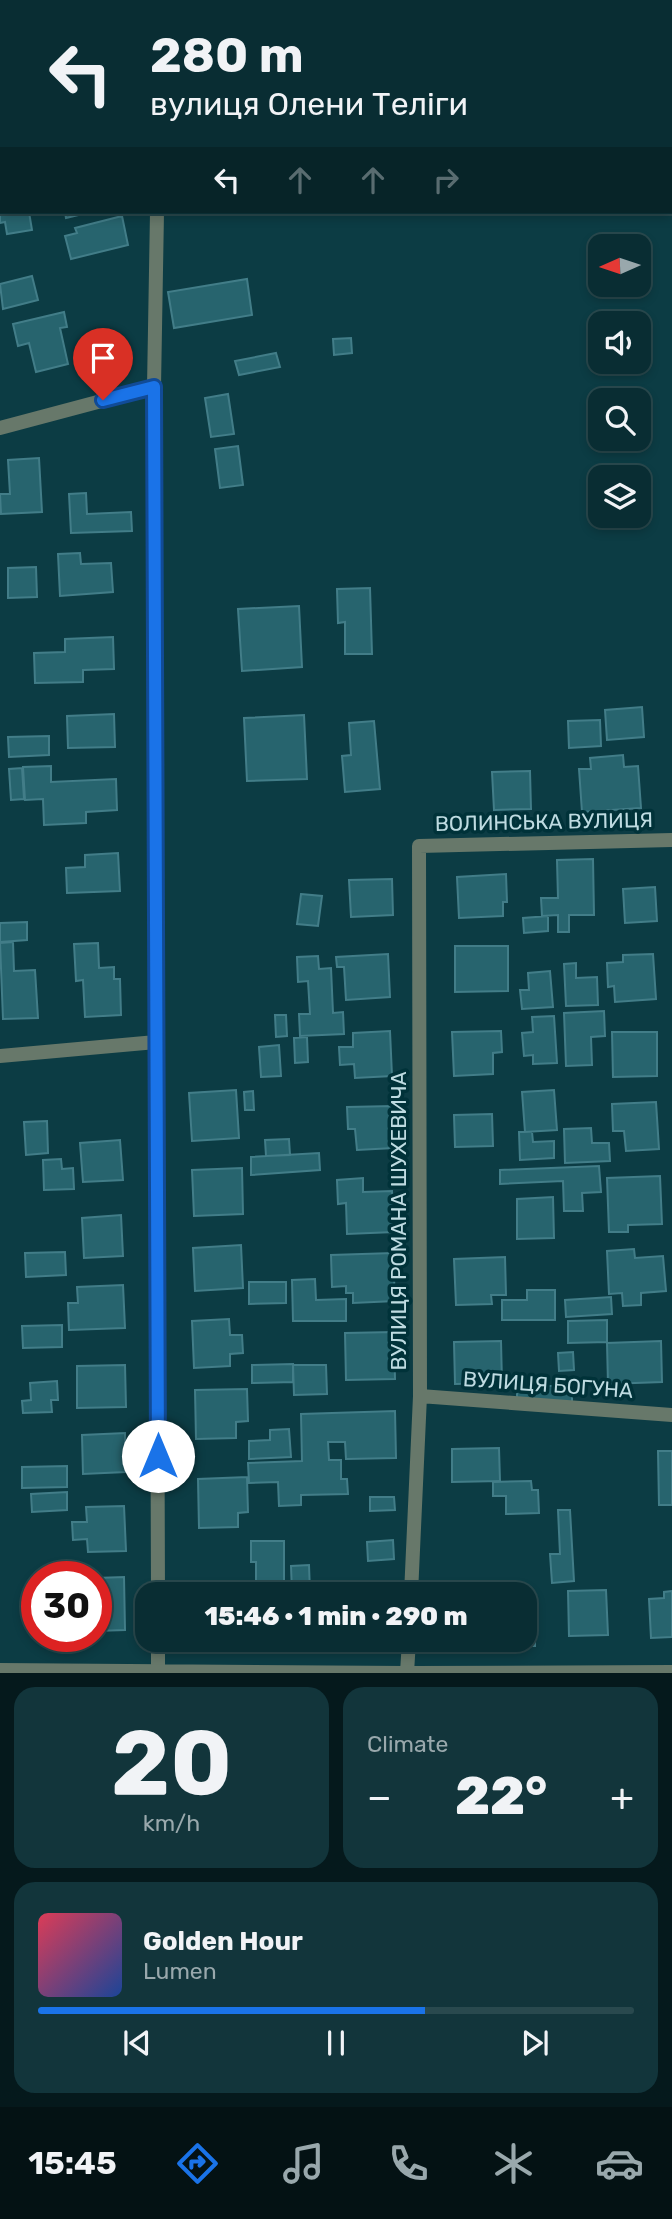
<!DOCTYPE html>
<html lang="en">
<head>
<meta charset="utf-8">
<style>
  :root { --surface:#092d33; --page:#12353b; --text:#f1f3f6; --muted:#99a8ac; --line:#29494e; --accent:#1a73e8 }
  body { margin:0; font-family:Rubik,sans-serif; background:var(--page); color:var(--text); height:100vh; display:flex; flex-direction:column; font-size:26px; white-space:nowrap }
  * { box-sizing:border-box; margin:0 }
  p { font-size:23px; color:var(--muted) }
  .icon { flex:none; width:38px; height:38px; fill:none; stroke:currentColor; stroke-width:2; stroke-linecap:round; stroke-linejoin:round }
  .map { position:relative; height:1673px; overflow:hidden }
  .sheet { display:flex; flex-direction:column; gap:14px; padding:14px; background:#05191c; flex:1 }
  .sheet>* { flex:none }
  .guide { position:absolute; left:0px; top:0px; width:672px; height:214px; box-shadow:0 4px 10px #0003,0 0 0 2px var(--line); background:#092d33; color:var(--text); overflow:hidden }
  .needle { width:46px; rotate:267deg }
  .tools { position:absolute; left:588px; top:234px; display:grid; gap:14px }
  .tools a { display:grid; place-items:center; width:63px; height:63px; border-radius:14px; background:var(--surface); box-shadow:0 4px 10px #0003,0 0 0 2px var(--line); font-size:35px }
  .speed { position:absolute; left:21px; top:1561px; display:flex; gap:14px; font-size:35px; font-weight:700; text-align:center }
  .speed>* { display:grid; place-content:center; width:91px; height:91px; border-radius:50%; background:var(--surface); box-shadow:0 4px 10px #0003,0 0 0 2px var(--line); line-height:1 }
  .speed .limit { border:10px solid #d22; background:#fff; color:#111 }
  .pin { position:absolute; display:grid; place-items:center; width:60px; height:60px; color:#fff; margin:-72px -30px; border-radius:50% 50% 50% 0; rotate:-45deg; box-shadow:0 0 7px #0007 }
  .pin .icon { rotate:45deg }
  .me { position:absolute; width:77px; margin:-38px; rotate:0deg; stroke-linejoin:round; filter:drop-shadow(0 0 5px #0008) }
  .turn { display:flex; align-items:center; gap:24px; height:147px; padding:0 35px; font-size:32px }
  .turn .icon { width:91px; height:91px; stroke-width:2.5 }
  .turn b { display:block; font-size:49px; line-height:60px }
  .lanes { display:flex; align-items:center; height:66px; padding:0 35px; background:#0003; justify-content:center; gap:35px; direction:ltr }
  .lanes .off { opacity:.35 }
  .big { font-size:52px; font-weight:800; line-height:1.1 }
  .sheet .tile { flex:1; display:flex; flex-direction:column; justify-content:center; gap:10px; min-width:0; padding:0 24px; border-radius:21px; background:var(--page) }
  .sheet .dial { align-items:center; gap:0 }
  .dial b { font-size:91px; line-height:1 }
  .song { display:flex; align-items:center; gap:21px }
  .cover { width:84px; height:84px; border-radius:10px; background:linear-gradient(135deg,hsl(350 70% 55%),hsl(220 70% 35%)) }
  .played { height:7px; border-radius:4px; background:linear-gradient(90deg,var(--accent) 65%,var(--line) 65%) }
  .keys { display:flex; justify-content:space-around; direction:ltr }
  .heat { display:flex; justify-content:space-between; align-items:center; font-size:38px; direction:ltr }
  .sheet .tiles { flex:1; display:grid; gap:14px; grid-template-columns:1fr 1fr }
  .tile:last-child { grid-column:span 2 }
  .trip { position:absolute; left:135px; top:1582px; width:402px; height:70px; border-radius:21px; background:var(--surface); box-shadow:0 4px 10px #0003,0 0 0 2px var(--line); font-weight:800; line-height:70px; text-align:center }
  .tab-bar { display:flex; height:112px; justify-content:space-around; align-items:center; background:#041214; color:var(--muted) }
  .tab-bar .icon { width:49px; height:49px }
  .tab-bar .active { color:var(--accent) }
  .tab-bar b { font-size:32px; color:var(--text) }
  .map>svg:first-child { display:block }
  .building { fill:#27646e; stroke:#427d88; stroke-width:2 }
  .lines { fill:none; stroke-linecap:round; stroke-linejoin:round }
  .street { stroke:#67786a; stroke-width:14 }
  .route-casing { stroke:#114b97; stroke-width:18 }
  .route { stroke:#1a73e8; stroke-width:12 }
  .labels { text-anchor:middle; stroke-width:7; stroke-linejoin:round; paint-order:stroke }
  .street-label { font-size:21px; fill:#bedbe1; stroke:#003239 }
</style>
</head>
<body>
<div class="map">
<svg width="672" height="1673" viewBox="0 0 672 1673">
  <rect width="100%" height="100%" fill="#0c3c44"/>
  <!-- building -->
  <path class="building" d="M 0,181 L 2,212 L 29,212 L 32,230 L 7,234 L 5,222 L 0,223 Z
    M 65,212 L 91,212 L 66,218 Z
    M 122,216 L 128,245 L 71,259 L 65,236 L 77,233 L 75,228 Z
    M 32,276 L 38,300 L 3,309 L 0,284 Z
    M 247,279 L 252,315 L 174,328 L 168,292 Z
    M 64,312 L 67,327 L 60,328 L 68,364 L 36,372 L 29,343 L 18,346 L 13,324 Z
    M 351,338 L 352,353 L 334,355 L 333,339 Z
    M 276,353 L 280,367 L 239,375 L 235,361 Z
    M 228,394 L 234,434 L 211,437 L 205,398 Z
    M 238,446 L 243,485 L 220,488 L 215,449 Z
    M 39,458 L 42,512 L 1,514 L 0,494 L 10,494 L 8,460 Z
    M 86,493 L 87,514 L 131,512 L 132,531 L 71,533 L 69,494 Z
    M 80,553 L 81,564 L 111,563 L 113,592 L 60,596 L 58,554 Z
    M 36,567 L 37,597 L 8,598 L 8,568 Z
    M 370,588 L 372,654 L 345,654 L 345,622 L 338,623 L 337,589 Z
    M 299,606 L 302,667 L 242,671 L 238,609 Z
    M 113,637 L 114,669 L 83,670 L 83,682 L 35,683 L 34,653 L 65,652 L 65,639 Z
    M 642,707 L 644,737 L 607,740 L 605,710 Z
    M 114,714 L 115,747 L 68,748 L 67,716 Z
    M 304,715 L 307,779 L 247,781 L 244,718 Z
    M 600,720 L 601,746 L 569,748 L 568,721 Z
    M 374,721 L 380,789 L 345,792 L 342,756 L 351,755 L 349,723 Z
    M 49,736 L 49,755 L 9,757 L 8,737 Z
    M 623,755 L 624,767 L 638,766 L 641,808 L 582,812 L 579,769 L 591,769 L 590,758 Z
    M 51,766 L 51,782 L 116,779 L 117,810 L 86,812 L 86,823 L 44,825 L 43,799 L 25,800 L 23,767 Z
    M 22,768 L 24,799 L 11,800 L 9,769 Z
    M 530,771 L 531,809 L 494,810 L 492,772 Z
    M 118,853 L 120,891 L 67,893 L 66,868 L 85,867 L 85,855 Z
    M 593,859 L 594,915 L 569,915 L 569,932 L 558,932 L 558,915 L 542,916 L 541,898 L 558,898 L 557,860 Z
    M 506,874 L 507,902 L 503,902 L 503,916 L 459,918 L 457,877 Z
    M 392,879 L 393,915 L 351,917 L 349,880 Z
    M 655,887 L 657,921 L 625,923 L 623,889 Z
    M 301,894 L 322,896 L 318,926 L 297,924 Z
    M 548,916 L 548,931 L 524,933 L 523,918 Z
    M 27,922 L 27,940 L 0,942 L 0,923 Z
    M 13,942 L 14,971 L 35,970 L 38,1018 L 3,1019 L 0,943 Z
    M 98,943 L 99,968 L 114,967 L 114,979 L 120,979 L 121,1015 L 85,1017 L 83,980 L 76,981 L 74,944 Z
    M 455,946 L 508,946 L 508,991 L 455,992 Z
    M 388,954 L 390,997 L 346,1000 L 344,967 L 337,967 L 336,957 Z
    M 653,954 L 656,999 L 615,1002 L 614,986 L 608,987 L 607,963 L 623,962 L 623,955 Z
    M 318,956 L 319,969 L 331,968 L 333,1013 L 343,1012 L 344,1034 L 300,1036 L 299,1014 L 310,1014 L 308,981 L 298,982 L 297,957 Z
    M 576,963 L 576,978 L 597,977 L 598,1005 L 566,1006 L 564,964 Z
    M 550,971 L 553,1007 L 522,1009 L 520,990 L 529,990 L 528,973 Z
    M 604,1011 L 605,1036 L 591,1037 L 592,1065 L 566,1066 L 564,1013 Z
    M 275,1015 L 286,1015 L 287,1036 L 276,1037 Z
    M 554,1016 L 557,1063 L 533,1064 L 533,1055 L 524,1056 L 522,1033 L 533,1032 L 532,1017 Z
    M 390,1031 L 392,1076 L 355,1078 L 354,1064 L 340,1065 L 339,1047 L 353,1047 L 353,1033 Z
    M 501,1031 L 502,1052 L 493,1053 L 493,1074 L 454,1076 L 452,1032 Z
    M 612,1032 L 657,1032 L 657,1076 L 613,1077 Z
    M 307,1037 L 308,1062 L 295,1063 L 294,1038 Z
    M 279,1045 L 281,1076 L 261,1077 L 259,1047 Z
    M 236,1090 L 239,1138 L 192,1141 L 189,1093 Z
    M 554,1090 L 557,1130 L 525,1132 L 522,1092 Z
    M 253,1091 L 254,1110 L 245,1110 L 244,1092 Z
    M 656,1102 L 659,1149 L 626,1151 L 624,1131 L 613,1131 L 612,1104 Z
    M 393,1106 L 394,1148 L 357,1150 L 355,1129 L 348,1129 L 347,1107 Z
    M 492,1114 L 493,1146 L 455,1147 L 454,1115 Z
    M 47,1121 L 48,1153 L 26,1155 L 24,1122 Z
    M 591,1128 L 592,1143 L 609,1143 L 610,1161 L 565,1163 L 564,1129 Z
    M 519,1132 L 532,1132 L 533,1142 L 554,1141 L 554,1158 L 520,1160 Z
    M 289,1139 L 290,1155 L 266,1156 L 265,1140 Z
    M 120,1140 L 123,1180 L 83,1182 L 80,1143 Z
    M 319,1153 L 320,1170 L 251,1175 L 251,1157 Z
    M 61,1159 L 62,1169 L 73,1168 L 74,1189 L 44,1190 L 43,1160 Z
    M 599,1166 L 601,1192 L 582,1193 L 583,1211 L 564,1211 L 563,1181 L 500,1184 L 500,1170 Z
    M 242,1168 L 243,1214 L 194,1216 L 192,1170 Z
    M 660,1176 L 662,1224 L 628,1225 L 628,1232 L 609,1232 L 607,1178 Z
    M 363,1178 L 363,1192 L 392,1191 L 394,1232 L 347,1234 L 346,1203 L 338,1204 L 337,1180 Z
    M 553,1197 L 554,1238 L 517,1239 L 517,1199 Z
    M 121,1215 L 123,1256 L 84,1258 L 82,1218 Z
    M 241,1245 L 243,1288 L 195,1291 L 193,1248 Z
    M 634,1249 L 635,1258 L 663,1256 L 666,1291 L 641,1293 L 641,1305 L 623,1306 L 622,1293 L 609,1294 L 607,1251 Z
    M 65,1252 L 66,1275 L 26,1277 L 25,1253 Z
    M 393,1253 L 395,1301 L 353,1303 L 353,1293 L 346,1293 L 346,1286 L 332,1287 L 331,1255 Z
    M 505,1257 L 506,1295 L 491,1295 L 492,1304 L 456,1305 L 454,1259 Z
    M 315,1279 L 316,1300 L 346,1299 L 346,1321 L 293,1321 L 292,1280 Z
    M 249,1282 L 286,1282 L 286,1303 L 249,1304 Z
    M 123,1285 L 125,1328 L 69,1330 L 68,1303 L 78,1303 L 77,1287 Z
    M 527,1290 L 555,1290 L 555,1320 L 502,1320 L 502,1300 L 527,1300 Z
    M 611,1297 L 612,1314 L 566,1317 L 565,1300 Z
    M 229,1319 L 230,1335 L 242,1335 L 243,1353 L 230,1354 L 230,1366 L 194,1368 L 192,1321 Z
    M 607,1320 L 607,1342 L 568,1343 L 568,1321 Z
    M 62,1325 L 62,1347 L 23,1348 L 22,1326 Z
    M 394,1332 L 395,1379 L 346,1380 L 345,1333 Z
    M 501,1341 L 502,1383 L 455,1384 L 454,1342 Z
    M 661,1341 L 662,1382 L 608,1384 L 607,1343 Z
    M 573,1352 L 574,1370 L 559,1371 L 558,1353 Z
    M 293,1364 L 293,1382 L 252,1383 L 252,1365 Z
    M 125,1365 L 126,1407 L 77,1408 L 77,1366 Z
    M 293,1365 L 326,1365 L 327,1394 L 294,1395 Z
    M 57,1381 L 58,1400 L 51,1400 L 52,1412 L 23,1413 L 22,1401 L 31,1400 L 30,1383 Z
    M 517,1386 L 572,1386 L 572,1402 L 517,1402 Z
    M 247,1389 L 248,1421 L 236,1422 L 236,1438 L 196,1439 L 195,1390 Z
    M 395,1411 L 396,1458 L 346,1459 L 345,1442 L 328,1442 L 329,1460 L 341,1460 L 341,1479 L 347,1479 L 348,1494 L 301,1495 L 301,1505 L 279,1506 L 278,1482 L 249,1483 L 248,1463 L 302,1461 L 301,1414 Z
    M 289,1429 L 291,1457 L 249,1459 L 249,1441 L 270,1440 L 270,1430 Z
    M 125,1433 L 126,1472 L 83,1474 L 82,1435 Z
    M 499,1448 L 500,1481 L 452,1482 L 452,1449 Z
    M 658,1451 L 672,1451 L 672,1505 L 659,1505 Z
    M 67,1466 L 67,1487 L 22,1488 L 22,1467 Z
    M 247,1477 L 248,1512 L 238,1513 L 238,1527 L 199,1528 L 198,1479 Z
    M 531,1481 L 532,1490 L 538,1490 L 539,1513 L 506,1514 L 506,1496 L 493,1496 L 493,1482 Z
    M 67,1492 L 67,1510 L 32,1512 L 31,1494 Z
    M 370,1497 L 394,1497 L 395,1510 L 370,1511 Z
    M 124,1506 L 126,1551 L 88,1552 L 87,1539 L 73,1540 L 72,1522 L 87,1522 L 86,1507 Z
    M 558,1510 L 570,1510 L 574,1581 L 552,1583 L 550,1554 L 560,1554 Z
    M 393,1540 L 394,1559 L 368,1561 L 367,1542 Z
    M 251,1541 L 284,1541 L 284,1585 L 256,1585 L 256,1562 L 251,1562 Z
    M 309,1565 L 310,1592 L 292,1593 L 291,1566 Z
    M 124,1577 L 125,1630 L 96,1631 L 96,1578 Z
    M 606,1590 L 608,1635 L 569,1636 L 568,1591 Z
    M 198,1591 L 247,1591 L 247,1594 L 198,1594 Z
    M 672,1591 L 672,1637 L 651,1638 L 649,1599 L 664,1598 L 664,1592 Z
    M 525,1606 L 535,1606 L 535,1646 L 503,1646 L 502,1640 L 525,1640 Z
    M 320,1640 L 356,1640 L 356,1641 L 320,1643 Z"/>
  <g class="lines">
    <!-- street -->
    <path class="street" d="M 157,212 L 154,387 L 158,1594
      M 0,428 L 154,387
      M 0,1056 L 156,1042
      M 420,1396 L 672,1415
      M 411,1594 L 420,1396 L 419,846 L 672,840
      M 158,1640 L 158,1671
      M 0,1670 L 404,1673
      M 407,1673 L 409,1640
      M 415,1673 L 672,1672"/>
  </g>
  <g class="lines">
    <defs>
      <path id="route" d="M 103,400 L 154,387 L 158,1456"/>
    </defs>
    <!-- route casing -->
    <use href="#route" class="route-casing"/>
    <!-- route -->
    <use href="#route" class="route"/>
  </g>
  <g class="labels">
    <!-- street labels -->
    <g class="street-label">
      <text transform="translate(544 822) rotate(-1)" y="7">ВОЛИНСЬКА ВУЛИЦЯ</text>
      <text transform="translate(399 1221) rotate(-90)" y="7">ВУЛИЦЯ РОМАНА ШУХЕВИЧА</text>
      <text transform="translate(548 1385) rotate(4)" y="7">ВУЛИЦЯ БОГУНА</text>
    </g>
  </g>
</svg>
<div class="tools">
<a><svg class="needle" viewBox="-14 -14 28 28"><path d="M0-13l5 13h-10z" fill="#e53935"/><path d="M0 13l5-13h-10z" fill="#99a8ac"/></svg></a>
<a><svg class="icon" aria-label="sound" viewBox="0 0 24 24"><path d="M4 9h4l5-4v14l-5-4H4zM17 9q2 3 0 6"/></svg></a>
<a><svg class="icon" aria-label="search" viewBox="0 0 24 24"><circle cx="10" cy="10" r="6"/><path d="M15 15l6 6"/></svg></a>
<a><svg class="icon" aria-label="layers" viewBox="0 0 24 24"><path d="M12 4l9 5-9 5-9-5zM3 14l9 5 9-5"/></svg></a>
</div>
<div class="speed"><div class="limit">30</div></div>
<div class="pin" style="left:103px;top:400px;background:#d93025"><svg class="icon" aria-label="arrive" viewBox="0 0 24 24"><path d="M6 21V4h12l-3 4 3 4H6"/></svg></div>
<svg class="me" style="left:158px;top:1456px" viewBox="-20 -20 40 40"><circle r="19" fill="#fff"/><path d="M0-13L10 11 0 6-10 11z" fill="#1a73e8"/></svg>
<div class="trip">15:46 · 1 min · 290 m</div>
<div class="guide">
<div class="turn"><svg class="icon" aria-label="left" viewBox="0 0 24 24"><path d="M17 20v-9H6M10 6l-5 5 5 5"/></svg><div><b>280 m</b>вулиця Олени Теліги</div></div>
<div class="lanes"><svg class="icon" aria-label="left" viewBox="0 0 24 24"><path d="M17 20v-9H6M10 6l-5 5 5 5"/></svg><svg class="icon off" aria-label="ahead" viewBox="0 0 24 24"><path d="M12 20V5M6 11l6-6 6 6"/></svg><svg class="icon off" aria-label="ahead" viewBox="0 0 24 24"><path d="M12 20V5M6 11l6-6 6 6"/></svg><svg class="icon off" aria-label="right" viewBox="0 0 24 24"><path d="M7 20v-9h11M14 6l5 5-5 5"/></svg></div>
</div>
</div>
<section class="sheet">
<div class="tiles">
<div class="tile dial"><b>20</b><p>km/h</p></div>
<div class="tile"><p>Climate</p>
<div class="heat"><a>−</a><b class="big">22°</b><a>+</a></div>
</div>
<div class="tile">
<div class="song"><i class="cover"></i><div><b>Golden Hour</b><p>Lumen</p></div></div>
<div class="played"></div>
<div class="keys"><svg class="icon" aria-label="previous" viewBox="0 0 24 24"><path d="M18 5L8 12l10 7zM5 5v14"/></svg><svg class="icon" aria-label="pause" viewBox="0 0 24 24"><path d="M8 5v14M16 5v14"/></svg><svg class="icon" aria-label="next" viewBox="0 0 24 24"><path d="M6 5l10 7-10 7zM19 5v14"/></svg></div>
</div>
</div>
</section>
<nav class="tab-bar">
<b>15:45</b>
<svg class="icon active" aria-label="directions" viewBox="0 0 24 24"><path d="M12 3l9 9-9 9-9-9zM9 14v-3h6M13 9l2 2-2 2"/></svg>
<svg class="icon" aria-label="music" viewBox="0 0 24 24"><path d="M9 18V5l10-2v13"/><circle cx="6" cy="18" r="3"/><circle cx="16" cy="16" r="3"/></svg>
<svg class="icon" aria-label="phone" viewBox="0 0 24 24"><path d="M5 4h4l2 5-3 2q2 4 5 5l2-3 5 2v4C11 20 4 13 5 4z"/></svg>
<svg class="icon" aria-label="climate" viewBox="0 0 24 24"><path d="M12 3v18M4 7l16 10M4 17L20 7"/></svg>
<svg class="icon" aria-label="car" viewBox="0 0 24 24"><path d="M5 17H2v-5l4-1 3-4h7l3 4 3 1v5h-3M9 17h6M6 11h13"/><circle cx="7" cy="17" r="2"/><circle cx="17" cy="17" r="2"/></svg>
</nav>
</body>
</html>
